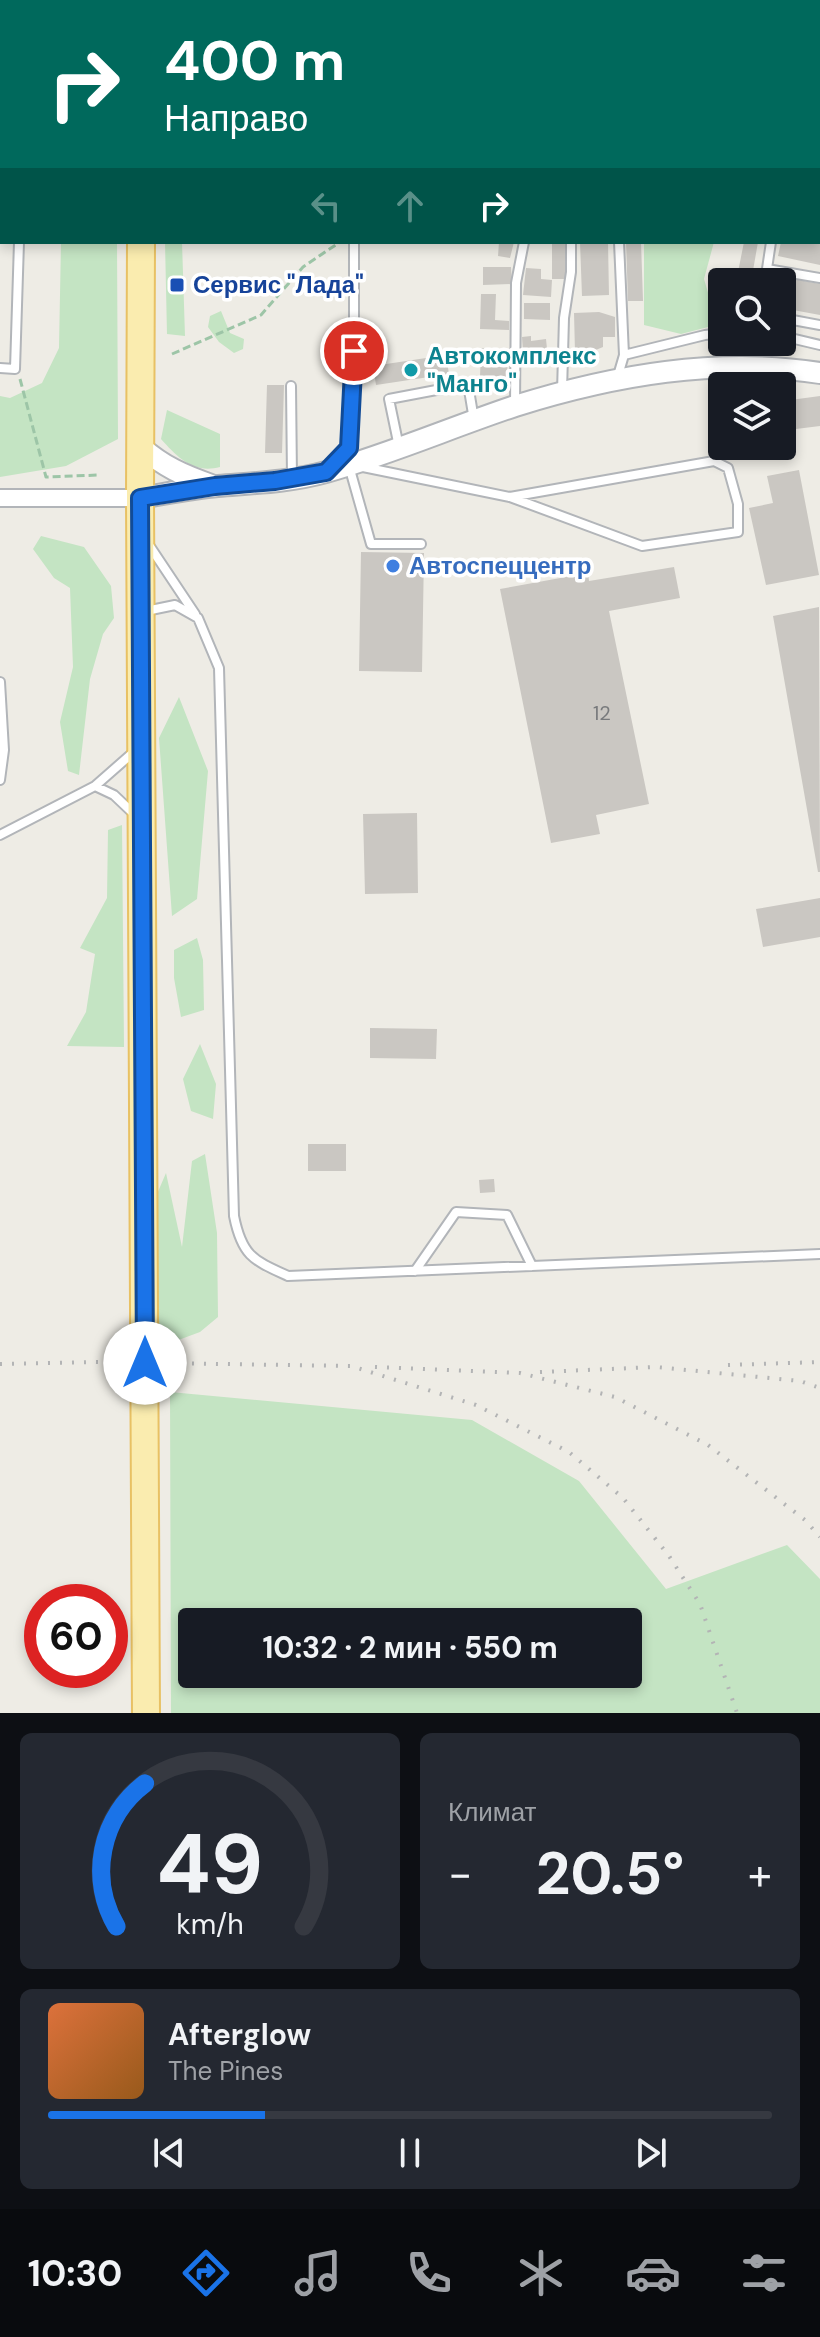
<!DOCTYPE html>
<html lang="ru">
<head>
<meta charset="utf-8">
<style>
  :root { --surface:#171b24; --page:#242831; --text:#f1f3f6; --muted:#9ea1a6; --line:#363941; --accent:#1a73e8 }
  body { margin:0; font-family:"DM Sans",sans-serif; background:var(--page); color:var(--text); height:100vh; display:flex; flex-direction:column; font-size:30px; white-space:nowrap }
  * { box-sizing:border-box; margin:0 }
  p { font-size:26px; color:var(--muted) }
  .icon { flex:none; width:44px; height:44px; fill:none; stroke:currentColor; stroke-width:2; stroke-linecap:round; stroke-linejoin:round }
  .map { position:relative; height:1713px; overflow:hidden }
  .details { display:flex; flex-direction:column; gap:20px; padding:20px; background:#0d0f14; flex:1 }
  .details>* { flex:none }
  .top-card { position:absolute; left:0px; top:0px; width:820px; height:244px; box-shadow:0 4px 12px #0003; background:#00695c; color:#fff; overflow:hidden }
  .buttons { position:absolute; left:708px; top:268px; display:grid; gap:16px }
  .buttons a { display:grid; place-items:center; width:88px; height:88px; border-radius:8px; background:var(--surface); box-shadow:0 4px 12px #0003; font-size:40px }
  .speed { position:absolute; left:24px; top:1584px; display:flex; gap:16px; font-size:40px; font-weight:700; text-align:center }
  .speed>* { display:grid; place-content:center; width:104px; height:104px; border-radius:50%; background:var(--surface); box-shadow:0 4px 12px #0003; line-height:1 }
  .speed .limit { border:12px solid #d22; background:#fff; color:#111 }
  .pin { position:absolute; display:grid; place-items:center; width:68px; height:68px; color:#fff; margin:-34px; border:4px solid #fff; border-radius:50%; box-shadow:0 2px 8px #0007 }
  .me { position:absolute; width:88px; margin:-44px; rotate:0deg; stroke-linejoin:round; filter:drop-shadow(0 0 6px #0008) }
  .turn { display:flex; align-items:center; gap:28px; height:168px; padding:0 32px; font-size:36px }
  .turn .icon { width:104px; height:104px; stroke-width:2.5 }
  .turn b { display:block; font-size:56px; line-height:68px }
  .lanes { display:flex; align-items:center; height:76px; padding:0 32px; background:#0003; justify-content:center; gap:40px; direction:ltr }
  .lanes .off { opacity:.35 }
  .big { font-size:60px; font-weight:700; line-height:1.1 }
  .details .card { flex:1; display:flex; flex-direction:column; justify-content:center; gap:12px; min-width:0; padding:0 28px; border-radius:12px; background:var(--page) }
  .details .dial { align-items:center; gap:0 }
  .dial svg { height:208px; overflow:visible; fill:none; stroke:var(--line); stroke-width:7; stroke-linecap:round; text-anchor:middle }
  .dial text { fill:var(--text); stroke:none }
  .song { display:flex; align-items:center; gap:24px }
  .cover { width:96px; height:96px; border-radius:12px; background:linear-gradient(135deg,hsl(20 70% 55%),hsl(30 70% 35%)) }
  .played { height:8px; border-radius:4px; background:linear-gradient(90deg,var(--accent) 30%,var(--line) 30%) }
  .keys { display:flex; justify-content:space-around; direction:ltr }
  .heat { display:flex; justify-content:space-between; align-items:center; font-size:44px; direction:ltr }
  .details .tiles { flex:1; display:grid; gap:20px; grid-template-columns:1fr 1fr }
  .card:last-child { grid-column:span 2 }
  .trip { position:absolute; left:178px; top:1608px; width:464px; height:80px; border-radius:8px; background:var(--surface); box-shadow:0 4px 12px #0003; font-weight:700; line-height:80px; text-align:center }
  .tabs { display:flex; height:128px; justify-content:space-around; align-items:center; background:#090b0e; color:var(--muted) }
  .tabs .icon { width:56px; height:56px }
  .tabs .selected { color:var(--accent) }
  .tabs b { font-size:36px; color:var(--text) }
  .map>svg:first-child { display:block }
  .green { fill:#c4e4c3; fill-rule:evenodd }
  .building { fill:#cac7c2 }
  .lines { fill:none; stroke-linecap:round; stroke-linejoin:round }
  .service-casing { stroke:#b2b5b9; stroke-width:12 }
  .minor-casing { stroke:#b2b5b9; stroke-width:20 }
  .tertiary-casing { stroke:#b2b5b9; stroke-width:24 }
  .primary-casing { stroke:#e8c164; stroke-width:30 }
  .path { stroke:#9dc5a7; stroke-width:3; stroke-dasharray:8 4; stroke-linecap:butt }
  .service { stroke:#fff; stroke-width:8 }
  .minor { stroke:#fff; stroke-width:16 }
  .tertiary { stroke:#fff; stroke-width:20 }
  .primary { stroke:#faecaf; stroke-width:26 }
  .rail { stroke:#b3b4b5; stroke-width:4; stroke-dasharray:2 10; stroke-linecap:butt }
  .route-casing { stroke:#114b97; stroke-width:20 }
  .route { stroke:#1a73e8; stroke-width:14 }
  .transit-dot { fill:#1a4fb4; stroke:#fff; stroke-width:3 }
  .culture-dot { fill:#0f9aa8; stroke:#fff; stroke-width:3 }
  .shop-dot { fill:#3f7fe0; stroke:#fff; stroke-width:3 }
  .labels { text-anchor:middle; stroke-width:7; stroke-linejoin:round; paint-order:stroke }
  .number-label { font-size:20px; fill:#787a7c }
  .transit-label { font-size:24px; font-weight:bold; fill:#164399; stroke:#fff; text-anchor:start }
  .culture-label { font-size:24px; font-weight:bold; fill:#0d838f; stroke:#fff; text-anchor:start }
  .shop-label { font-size:24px; font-weight:bold; fill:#366cbe; stroke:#fff; text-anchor:start }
</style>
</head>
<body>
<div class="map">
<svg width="820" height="1713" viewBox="0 0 820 1713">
  <rect width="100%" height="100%" fill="#eeece5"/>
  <!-- green -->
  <path class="green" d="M 61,242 L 117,242 L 118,439 L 66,466 L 0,477 L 0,396 L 10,398 L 42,383 L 59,348 Z
    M 165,242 L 182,242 L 185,336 L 167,334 Z
    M 644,242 L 714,242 L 704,279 L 714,313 L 712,326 L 681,334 L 644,325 Z
    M 221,311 L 230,333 L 244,339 L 243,349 L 234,353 L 219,342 L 208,327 L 210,316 Z
    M 167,410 L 220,434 L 220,467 C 194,474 178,458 161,439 Z
    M 41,536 L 84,547 L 111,586 L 114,618 L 103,634 L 90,679 L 79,775 L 68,771 L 60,722 L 73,667 L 70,588 L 54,578 L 33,549 Z
    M 179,697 L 208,771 L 197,899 L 172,916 L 159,738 Z
    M 122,825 L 124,1047 L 67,1046 L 86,1012 L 95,954 L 80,948 L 107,898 L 108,830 Z
    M 197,938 L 203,960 L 204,1010 L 181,1017 L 174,978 L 174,950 Z
    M 200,1044 L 216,1084 L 213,1119 L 191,1111 L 183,1079 Z
    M 205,1154 L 217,1233 L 218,1317 L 200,1332 L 157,1348 L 157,1194 L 166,1173 L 182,1247 L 192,1161 Z
    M 170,1392 L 472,1420 L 579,1481 L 666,1589 L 787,1545 L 820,1579 L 820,1713 L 171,1713 ZM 192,1622 L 628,1622 L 628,1674 L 192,1674 Z"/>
  <!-- building -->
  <path class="building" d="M 499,242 L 514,242 L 510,258 L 498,256 Z
    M 552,242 L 565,242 L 565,279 L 552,279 Z
    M 580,242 L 608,242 L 609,295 L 582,296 Z
    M 626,242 L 641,242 L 643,301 L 628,301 Z
    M 744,242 L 758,242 L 751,282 L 736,282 Z
    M 781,242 L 820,242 L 820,265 L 778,256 Z
    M 483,267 L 511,267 L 512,284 L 483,285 Z
    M 526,268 L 541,269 L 541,279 L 552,280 L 551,297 L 523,295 Z
    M 772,275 L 820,284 L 820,315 L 782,308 L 782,282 L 770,282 Z
    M 481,294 L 496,294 L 495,320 L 509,321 L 509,330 L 480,329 Z
    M 524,303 L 550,303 L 550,320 L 524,319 Z
    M 599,312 L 615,317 L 615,337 L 603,337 L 603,347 L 591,352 L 575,352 L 574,313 Z
    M 531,336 L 531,341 L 546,339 L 548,359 L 539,359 L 539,365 L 524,367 L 522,337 Z
    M 481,348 L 508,349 L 507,377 L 480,377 Z
    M 446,355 L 449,374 L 376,385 L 373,366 Z
    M 267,385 L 284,385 L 282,453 L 265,453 Z
    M 820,396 L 820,426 L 788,430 L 783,401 Z
    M 799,470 L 819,575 L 766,585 L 749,508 L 773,503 L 767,476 Z
    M 361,552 L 424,553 L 422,672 L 359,671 Z
    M 674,567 L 680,598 L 609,611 L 649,804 L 596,815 L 600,834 L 551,843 L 500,589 L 588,573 L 589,581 Z
    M 819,607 L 820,872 L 818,872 L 773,616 Z
    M 417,813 L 418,893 L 365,894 L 363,814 Z
    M 820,898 L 820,937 L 763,947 L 756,909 Z
    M 370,1028 L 437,1029 L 436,1059 L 370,1058 Z
    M 308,1144 L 346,1144 L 346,1171 L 308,1171 Z
    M 494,1179 L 495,1192 L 480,1193 L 479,1180 Z"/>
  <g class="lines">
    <defs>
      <path id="service" d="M 597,0 L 597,2
        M 26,2 L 26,0
        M 360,2 L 360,0
        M 409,2 L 409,0
        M 454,2 L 455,0
        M 499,2 L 499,0
        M 737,2 L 737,0
        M 818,45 L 820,45
        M 818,125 L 820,125
        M 818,179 L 820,179
        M 818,227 L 820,227
        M 767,269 L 820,278
        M 765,282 L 771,242
        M 782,318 L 820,325
        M 782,336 L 820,345
        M 624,355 L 705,335 L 722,333
        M 0,368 L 15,369 L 19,242
        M 617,379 L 624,355 L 619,242
        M 291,386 L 292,478
        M 562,392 L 564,318 L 571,272 L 571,242
        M 515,406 L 516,283 L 524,242
        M 399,447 L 389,399 L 468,384 L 474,420
        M 332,465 L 349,448 L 354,378 L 354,242
        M 349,466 L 371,544 L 421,544
        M 363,467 L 510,497 L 642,546 L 738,532 L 738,504 L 728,468 L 714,461 L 510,497
        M 147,542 L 195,614
        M 146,611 L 175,605 L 198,618 L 219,668 L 234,1216 C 242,1256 253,1260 288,1276 L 820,1254
        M 0,682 L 4,750 L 0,780
        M 95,786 L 136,750
        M 0,835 L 95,786 L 114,795 L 134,814
        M 415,1271 L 456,1212 L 507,1215 L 532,1266"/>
      <path id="minor" d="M 0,498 L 140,498"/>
      <path id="tertiary" d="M 141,447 C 164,467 183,475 211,485
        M 140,498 C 165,494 192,488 218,486 C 254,483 290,482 326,472 C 390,454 452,427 515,406 C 614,375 717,357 820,373"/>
      <path id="primary" d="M 141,0 L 141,2
        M 141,242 L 140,498 L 146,1713"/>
    </defs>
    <!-- service casing -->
    <use href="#service" class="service-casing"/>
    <!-- minor casing -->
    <use href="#minor" class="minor-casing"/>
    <!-- tertiary casing -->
    <use href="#tertiary" class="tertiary-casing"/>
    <!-- primary casing -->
    <use href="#primary" class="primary-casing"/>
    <!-- path -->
    <path class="path" d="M 818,94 L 820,94
      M 172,354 L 261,315 L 303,267 L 340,242
      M 20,379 L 46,477 L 99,475"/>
    <!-- service -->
    <use href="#service" class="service"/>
    <!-- minor -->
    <use href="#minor" class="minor"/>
    <!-- tertiary -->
    <use href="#tertiary" class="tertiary"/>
    <!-- primary -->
    <use href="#primary" class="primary"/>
    <!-- rail -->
    <path class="rail" d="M 0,1364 L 94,1362 L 351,1366 L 476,1405 L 569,1452 L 623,1498 L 669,1556 L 700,1604 L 737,1713
      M 728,1365 L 820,1362
      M 375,1367 L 520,1373 L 615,1397 L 708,1445 L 805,1520 L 820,1537
      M 540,1372 L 656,1367 L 800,1381 L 820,1388"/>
  </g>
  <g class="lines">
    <defs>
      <path id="route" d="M 145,1363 L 140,498 L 215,486 L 275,481 L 326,472 L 349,448 L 354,351"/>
    </defs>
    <!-- route casing -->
    <use href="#route" class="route-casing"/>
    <!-- route -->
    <use href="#route" class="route"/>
  </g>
  <!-- markers -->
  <rect class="transit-dot" x="169" y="277" width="16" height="16" rx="4"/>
  <circle class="culture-dot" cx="411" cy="370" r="8"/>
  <circle class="shop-dot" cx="393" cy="566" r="8"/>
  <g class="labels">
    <!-- number labels -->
    <g class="number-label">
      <text x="602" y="720">12</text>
    </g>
    <!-- transit labels -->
    <g class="transit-label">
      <text x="193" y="293">Сервис "Лада"</text>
    </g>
    <!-- culture labels -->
    <g class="culture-label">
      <text x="427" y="364">Автокомплекс<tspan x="427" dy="28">"Манго"</tspan></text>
    </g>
    <!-- shop labels -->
    <g class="shop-label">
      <text x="409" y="574">Автоспеццентр</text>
    </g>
  </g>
</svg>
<div class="buttons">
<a><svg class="icon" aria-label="search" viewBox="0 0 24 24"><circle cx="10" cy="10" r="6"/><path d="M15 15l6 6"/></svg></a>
<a><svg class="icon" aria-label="layers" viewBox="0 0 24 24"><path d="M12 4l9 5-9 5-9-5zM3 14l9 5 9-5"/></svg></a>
</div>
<div class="speed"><div class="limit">60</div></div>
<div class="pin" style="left:354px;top:351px;background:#d93025"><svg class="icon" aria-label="arrive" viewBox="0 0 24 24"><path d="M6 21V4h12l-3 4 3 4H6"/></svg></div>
<svg class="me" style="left:145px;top:1363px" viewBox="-20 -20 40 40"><circle r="19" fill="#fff"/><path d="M0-13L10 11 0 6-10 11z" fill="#1a73e8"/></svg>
<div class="trip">10:32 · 2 мин · 550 m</div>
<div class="top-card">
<div class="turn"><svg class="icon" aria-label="right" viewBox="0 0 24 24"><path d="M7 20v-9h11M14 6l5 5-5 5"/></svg><div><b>400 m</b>Направо</div></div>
<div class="lanes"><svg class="icon off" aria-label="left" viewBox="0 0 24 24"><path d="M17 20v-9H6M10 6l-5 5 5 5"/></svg><svg class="icon off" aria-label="ahead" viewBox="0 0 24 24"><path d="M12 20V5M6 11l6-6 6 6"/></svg><svg class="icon" aria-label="right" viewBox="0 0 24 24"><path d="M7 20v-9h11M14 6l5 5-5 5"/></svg></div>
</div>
</div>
<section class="details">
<div class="tiles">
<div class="card dial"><svg viewBox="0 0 100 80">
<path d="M14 69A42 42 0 1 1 86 69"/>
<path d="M14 69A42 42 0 0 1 25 14" stroke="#1a73e8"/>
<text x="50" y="56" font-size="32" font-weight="700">49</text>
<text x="50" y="72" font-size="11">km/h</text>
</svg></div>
<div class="card"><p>Климат</p>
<div class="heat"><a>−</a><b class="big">20.5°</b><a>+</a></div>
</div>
<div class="card">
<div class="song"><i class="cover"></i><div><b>Afterglow</b><p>The Pines</p></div></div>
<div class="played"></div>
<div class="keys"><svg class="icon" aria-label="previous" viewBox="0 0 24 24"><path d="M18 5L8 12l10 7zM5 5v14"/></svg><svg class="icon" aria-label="pause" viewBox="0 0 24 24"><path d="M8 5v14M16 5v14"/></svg><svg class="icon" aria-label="next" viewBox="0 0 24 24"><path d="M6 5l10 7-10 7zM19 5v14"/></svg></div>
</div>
</div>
</section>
<nav class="tabs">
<b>10:30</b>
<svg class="icon selected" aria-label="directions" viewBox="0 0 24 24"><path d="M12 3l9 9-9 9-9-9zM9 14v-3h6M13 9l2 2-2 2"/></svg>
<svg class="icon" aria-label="music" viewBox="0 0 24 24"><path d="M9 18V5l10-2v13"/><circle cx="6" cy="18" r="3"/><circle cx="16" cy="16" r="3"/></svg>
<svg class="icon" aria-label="phone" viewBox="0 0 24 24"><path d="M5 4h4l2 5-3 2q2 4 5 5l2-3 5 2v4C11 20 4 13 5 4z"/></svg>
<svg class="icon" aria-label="climate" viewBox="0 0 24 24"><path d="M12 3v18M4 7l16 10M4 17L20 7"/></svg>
<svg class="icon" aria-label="car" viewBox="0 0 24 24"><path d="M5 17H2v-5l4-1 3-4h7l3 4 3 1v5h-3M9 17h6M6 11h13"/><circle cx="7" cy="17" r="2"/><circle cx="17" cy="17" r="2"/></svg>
<svg class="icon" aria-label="filters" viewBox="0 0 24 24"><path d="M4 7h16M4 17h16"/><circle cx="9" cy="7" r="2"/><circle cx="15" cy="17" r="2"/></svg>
</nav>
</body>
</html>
